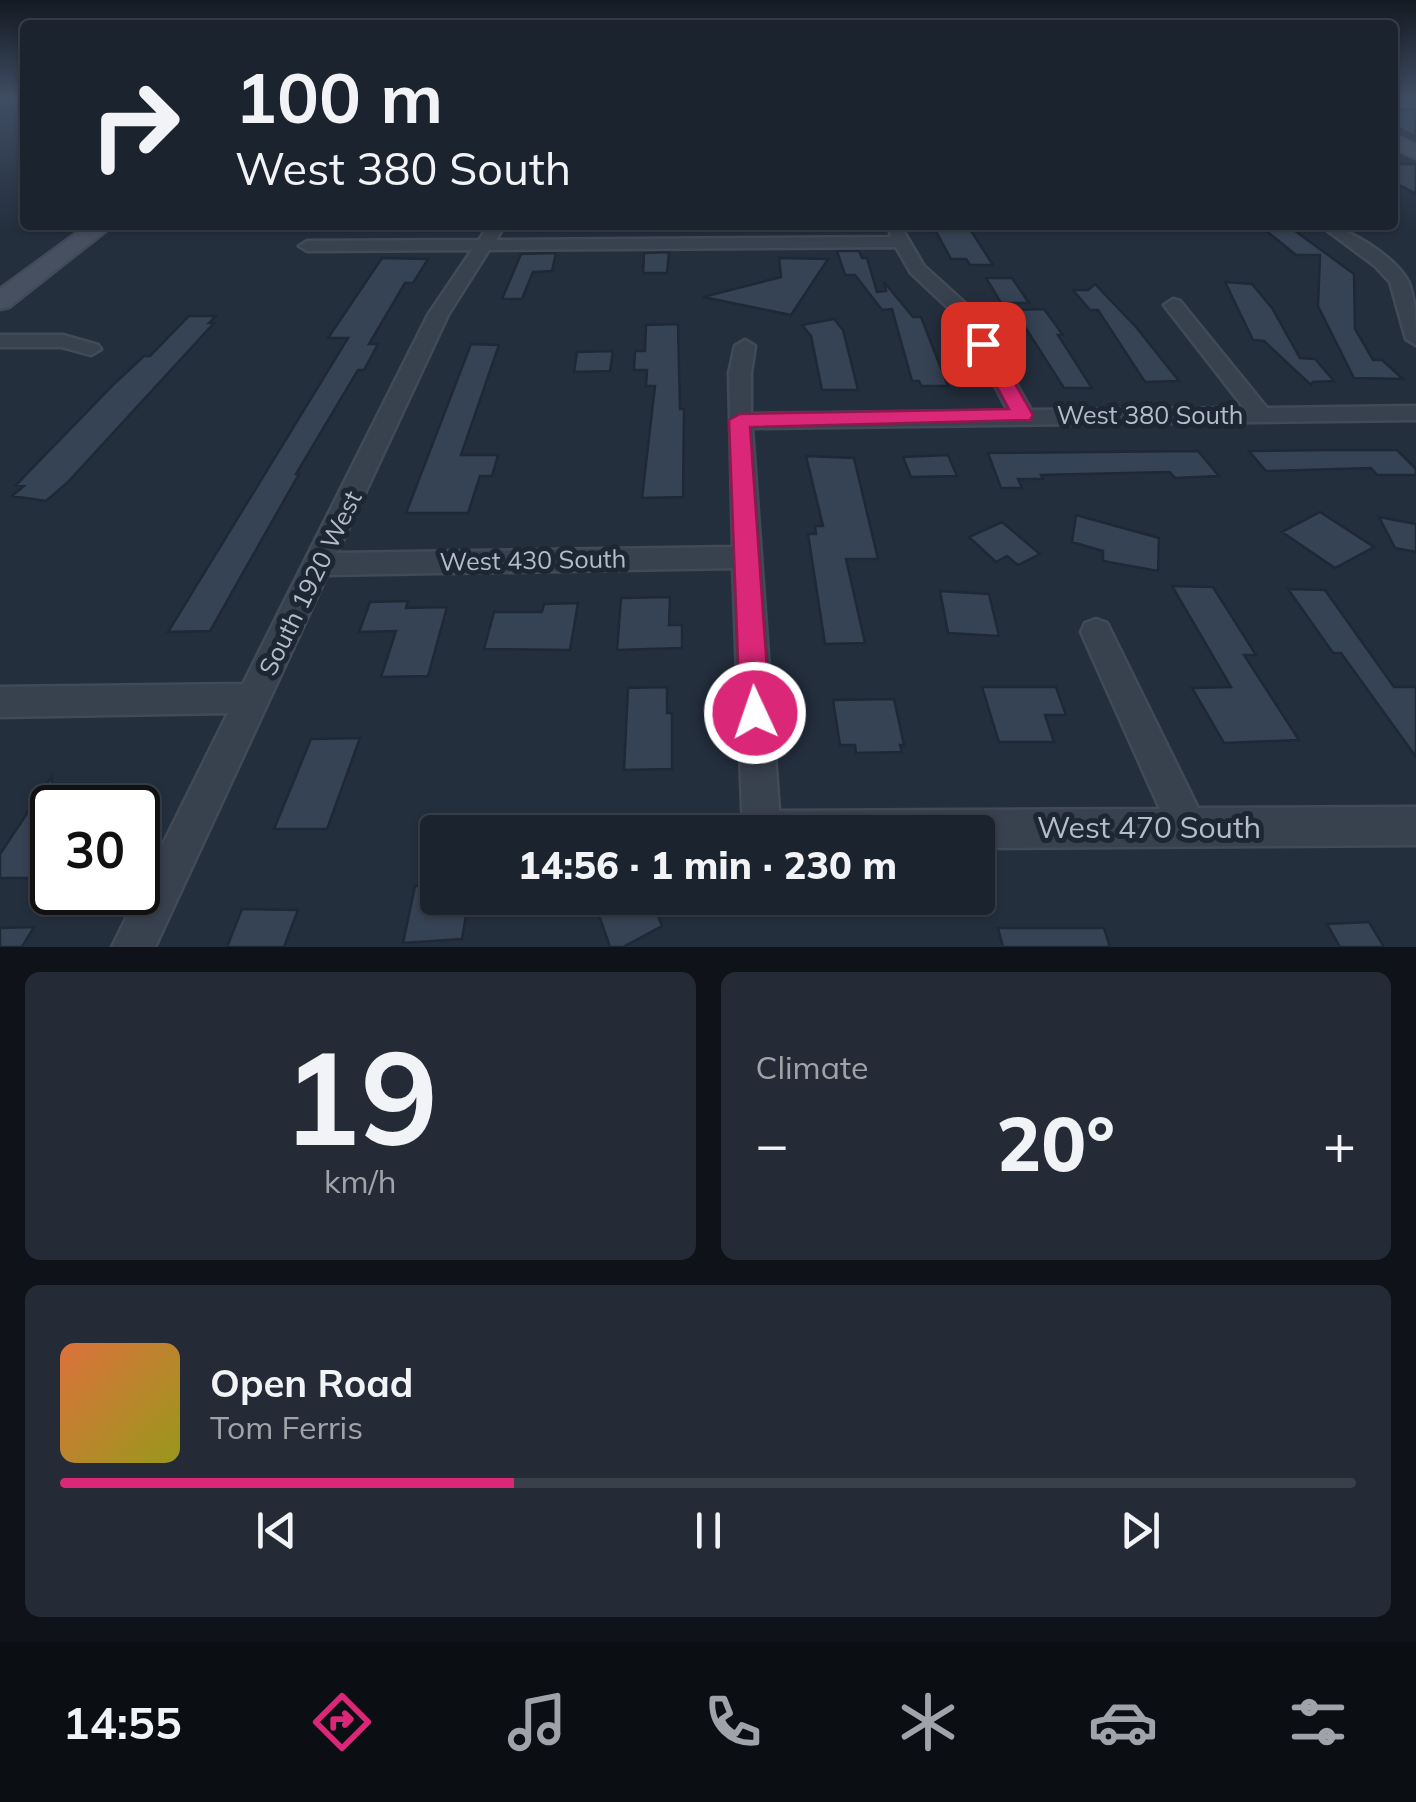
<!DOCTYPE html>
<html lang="en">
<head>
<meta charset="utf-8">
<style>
  :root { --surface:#1b232e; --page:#242b36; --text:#f1f3f6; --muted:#a0a4aa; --line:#39404a; --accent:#db2777 }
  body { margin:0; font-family:Mulish,sans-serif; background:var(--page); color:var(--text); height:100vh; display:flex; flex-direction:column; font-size:38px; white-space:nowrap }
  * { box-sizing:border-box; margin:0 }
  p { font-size:32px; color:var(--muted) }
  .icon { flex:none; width:55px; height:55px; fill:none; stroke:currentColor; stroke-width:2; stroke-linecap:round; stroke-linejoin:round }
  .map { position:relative; height:947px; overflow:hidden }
  .details { display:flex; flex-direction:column; gap:25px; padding:25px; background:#0f1319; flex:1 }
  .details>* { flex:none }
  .hud { position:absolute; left:20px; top:20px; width:1378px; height:210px; border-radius:10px; box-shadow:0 2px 8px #0004,0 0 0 2px var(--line); background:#1b232e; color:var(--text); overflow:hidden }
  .speed { position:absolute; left:30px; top:785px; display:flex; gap:20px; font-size:50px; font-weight:700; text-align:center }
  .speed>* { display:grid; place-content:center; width:130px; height:130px; border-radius:50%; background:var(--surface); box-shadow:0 2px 8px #0004,0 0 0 2px var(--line); line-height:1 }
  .speed .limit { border:5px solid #111; border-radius:15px; background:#fff; color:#111 }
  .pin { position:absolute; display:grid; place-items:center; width:85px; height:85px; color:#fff; margin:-42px; border-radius:20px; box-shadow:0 5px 15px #0006 }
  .me { position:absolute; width:110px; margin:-55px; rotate:357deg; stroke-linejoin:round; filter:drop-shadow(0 0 8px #0008) }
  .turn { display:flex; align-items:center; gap:35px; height:210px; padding:0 50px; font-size:45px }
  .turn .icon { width:130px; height:130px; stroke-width:2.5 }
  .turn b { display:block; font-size:70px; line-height:85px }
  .big { font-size:75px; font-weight:800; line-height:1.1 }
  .details .tile { flex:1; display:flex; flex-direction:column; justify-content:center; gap:15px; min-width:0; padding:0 35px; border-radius:15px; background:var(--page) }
  .details .dial { align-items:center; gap:0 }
  .dial b { font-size:130px; line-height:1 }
  .song { display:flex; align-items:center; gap:30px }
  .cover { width:120px; height:120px; border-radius:15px; background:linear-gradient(135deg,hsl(20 70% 55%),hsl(60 70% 35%)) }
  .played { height:10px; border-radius:5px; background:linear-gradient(90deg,var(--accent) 35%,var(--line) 35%) }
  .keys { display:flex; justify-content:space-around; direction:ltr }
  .heat { display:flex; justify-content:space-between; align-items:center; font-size:55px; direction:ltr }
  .details .tiles { flex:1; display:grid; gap:25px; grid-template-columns:1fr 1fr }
  .tile:last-child { grid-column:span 2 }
  .trip { position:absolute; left:420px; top:815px; width:575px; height:100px; border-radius:10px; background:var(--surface); box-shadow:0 2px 8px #0004,0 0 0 2px var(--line); font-weight:800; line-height:100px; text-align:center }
  .dock { display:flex; height:160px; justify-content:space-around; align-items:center; background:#0b0e12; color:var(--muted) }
  .dock .icon { width:70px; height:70px }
  .dock .active { color:var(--accent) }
  .dock b { font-size:45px; color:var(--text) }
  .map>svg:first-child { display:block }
  .building { fill:#364354; stroke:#1f2835; stroke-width:2.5 }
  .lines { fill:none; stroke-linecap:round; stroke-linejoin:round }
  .street-casing { stroke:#414a57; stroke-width:5 }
  .secondary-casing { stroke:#414a57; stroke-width:5 }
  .street { fill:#38414e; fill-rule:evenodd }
  .secondary { fill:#465061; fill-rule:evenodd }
  .route { fill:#db2777; stroke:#8e194d; stroke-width:2.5 }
  .labels { text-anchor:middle; stroke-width:10; stroke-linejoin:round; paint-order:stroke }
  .street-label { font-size:25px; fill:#b4bcc9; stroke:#1d2633 }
  .near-street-label { font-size:30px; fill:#b4bcc9; stroke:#1d2633 }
</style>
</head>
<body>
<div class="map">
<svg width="1416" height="947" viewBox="0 0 1416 947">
  <rect width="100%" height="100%" fill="#242f3e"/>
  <!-- building -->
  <path class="building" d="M 1392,110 L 1416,110 L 1416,137 L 1392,125 Z
    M 1392,164 L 1416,164 L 1416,194 L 1392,181 Z
    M 1259,225 L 1287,225 L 1354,274 L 1355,329 L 1373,360 L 1382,360 L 1403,379 L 1354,378 L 1318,306 L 1320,255 L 1296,255 Z
    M 933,226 L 968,226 L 993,265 L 970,265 L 966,259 L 951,259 Z
    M 837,251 L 859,251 L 862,258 L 867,258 L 877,292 L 886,291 L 884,282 L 913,317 L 921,317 L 948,386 L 921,386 L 919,381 L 912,381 L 892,309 L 882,310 L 855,275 L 845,275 Z
    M 669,252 L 667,273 L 643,273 L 644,253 Z
    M 556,253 L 552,271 L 533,272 L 522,299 L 502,299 L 521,254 Z
    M 382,258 L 428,259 L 413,283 L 405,283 L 369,344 L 378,344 L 364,370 L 358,370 L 296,474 L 299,474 L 210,631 L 168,632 L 348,338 L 328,338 Z
    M 779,258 L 828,259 L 791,315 L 703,297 L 781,277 Z
    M 986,278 L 1012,278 L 1029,303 L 1001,303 Z
    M 1225,282 L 1252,284 L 1272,308 L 1300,358 L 1315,359 L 1334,381 L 1313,382 L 1311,385 L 1264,341 L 1253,340 Z
    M 1095,284 L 1136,327 L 1179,381 L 1145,382 L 1098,310 L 1090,310 L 1073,290 L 1088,290 Z
    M 1044,309 L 1063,335 L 1058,335 L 1092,388 L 1064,388 L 1014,310 Z
    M 189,316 L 216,316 L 209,323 L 214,323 L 67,483 L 46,501 L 12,496 L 24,486 L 16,485 L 115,383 L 144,356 L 150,356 Z
    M 834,319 L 843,330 L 858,390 L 822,390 L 811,336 L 802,325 Z
    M 678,324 L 680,409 L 684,409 L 683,497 L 642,498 L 655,386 L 646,386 L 647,370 L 634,370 L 635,351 L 645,351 L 646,325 Z
    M 471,344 L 499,345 L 461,455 L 498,455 L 492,476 L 480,476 L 468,513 L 406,513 Z
    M 613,351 L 610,371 L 574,372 L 577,352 Z
    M 1332,450 L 1397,450 L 1416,469 L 1416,475 L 1377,475 L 1371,468 L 1266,471 L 1249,451 Z
    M 1198,451 L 1219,476 L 1175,478 L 1170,472 L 1041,475 L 1043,479 L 1018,479 L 1022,488 L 1001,488 L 988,453 Z
    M 948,455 L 957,476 L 911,477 L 903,457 Z
    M 806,456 L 854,458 L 878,559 L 846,559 L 865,643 L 825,644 L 808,534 L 816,534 L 815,526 L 823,526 Z
    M 1320,512 L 1374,547 L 1335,568 L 1282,532 Z
    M 1076,515 L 1159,538 L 1158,571 L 1103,561 L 1103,551 L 1072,542 Z
    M 1379,517 L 1416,524 L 1416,552 L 1395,548 Z
    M 1002,522 L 1040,554 L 1018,565 L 1007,556 L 996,562 L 969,537 Z
    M 1172,586 L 1213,587 L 1256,655 L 1244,655 L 1299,740 L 1224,743 L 1192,688 L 1231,687 Z
    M 1288,589 L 1325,590 L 1394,687 L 1416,687 L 1416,757 L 1341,653 L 1333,653 Z
    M 940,591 L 989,594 L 999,636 L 948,633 Z
    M 670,597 L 669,625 L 682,625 L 682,648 L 617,650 L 621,598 Z
    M 408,601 L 406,608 L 447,607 L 428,676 L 381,677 L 396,631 L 359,632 L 370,602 Z
    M 578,603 L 570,650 L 484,649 L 494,612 L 542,612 L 544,604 Z
    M 667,687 L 667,713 L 672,713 L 672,769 L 624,770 L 628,688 Z
    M 982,687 L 1056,687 L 1066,715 L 1045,715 L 1054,742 L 999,742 Z
    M 894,699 L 904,745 L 900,745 L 902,752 L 856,753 L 855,745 L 840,745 L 833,700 Z
    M 360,738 L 327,829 L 274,829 L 311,739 Z
    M 52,776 L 52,784 L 110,784 L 96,808 L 52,808 L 52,861 L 42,878 L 0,878 L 0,854 Z
    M 438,885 L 438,898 L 469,898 L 462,939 L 403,943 L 415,886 Z
    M 593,898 L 651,898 L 662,926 L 623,947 L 610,947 Z
    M 242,909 L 298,910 L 284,947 L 227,947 Z
    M 1369,922 L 1384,947 L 1340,947 L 1327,924 Z
    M 34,927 L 22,947 L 0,947 L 0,928 Z
    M 998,928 L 1104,928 L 1110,947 L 1003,947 Z"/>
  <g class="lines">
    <defs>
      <path id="street" d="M 1392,99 L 1416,99 L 1416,105 L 1392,105 Z
        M 489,225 L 505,225 L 496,240 L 891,237 L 889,227 L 901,227 L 924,266 L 975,312 L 1031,410 L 1244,408 L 1164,305 L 1173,299 L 1180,301 L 1267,408 L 1416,406 L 1416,420 L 752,428 L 779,811 L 1160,809 L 1081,632 L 1085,623 L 1096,619 L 1107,623 L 1198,808 L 1416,807 L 1416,845 L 978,848 L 978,832 L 743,832 L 733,568 L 327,575 L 155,947 L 112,947 L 228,713 L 0,717 L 0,687 L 243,684 L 428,315 L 472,250 L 307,251 L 299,246 L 307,241 L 479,240 ZM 896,247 L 911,273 L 960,319 L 1008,411 L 751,414 L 751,373 L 755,346 L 745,340 L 735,346 L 729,373 L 733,547 L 337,553 L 448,315 L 489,250 Z
        M 1320,225 C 1346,225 1397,258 1409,283 C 1416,303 1416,324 1416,345 L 1406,339 L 1390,282 L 1375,266 Z
        M 0,335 L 63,335 L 98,345 L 101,349 L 91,355 L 62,347 L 0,347 Z"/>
      <path id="secondary" d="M 1392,135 L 1416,145 L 1416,158 L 1392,147 Z
        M 88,225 L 113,225 L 9,307 L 0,309 L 0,289 Z"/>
    </defs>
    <!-- street casing -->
    <use href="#street" class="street-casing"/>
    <!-- secondary casing -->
    <use href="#secondary" class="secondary-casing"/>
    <!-- street -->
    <use href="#street" class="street"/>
    <!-- secondary -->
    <use href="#secondary" class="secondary"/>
  </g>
  <!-- sky -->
  <linearGradient id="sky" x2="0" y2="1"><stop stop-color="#141a22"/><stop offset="0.43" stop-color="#3f4d63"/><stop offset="1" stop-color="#3f4d63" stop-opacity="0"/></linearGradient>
  <rect width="1416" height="230" fill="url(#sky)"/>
  <!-- route -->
  <path class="route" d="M 983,338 L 992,344 L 1033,415 L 1030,420 L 750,427 L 770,713 L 766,723 L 755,727 L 744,723 L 740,713 L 729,420 L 740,414 L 1009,409 L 974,344 Z"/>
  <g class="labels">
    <!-- street labels -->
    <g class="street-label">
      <text x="1150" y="424">West 380 South</text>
      <text transform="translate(533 560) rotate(-1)" y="9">West 430 South</text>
      <text transform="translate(310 583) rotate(-64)" y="9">South 1920 West</text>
    </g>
    <!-- near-street labels -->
    <g class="near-street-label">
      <text x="1149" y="838">West 470 South</text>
    </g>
  </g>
</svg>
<div class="speed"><div class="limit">30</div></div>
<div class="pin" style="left:983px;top:344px;background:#d93025"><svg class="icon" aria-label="arrive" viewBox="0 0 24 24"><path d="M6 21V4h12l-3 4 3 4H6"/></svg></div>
<svg class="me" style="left:755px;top:713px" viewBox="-20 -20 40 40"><circle r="17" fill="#db2777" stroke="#fff" stroke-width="3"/><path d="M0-11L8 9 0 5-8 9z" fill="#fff"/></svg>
<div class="trip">14:56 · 1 min · 230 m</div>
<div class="hud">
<div class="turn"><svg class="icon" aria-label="right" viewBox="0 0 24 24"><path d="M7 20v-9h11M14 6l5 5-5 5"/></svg><div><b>100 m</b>West 380 South</div></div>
</div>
</div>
<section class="details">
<div class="tiles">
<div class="tile dial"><b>19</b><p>km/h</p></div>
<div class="tile"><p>Climate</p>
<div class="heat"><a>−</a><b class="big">20°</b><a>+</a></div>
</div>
<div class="tile">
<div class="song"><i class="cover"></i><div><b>Open Road</b><p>Tom Ferris</p></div></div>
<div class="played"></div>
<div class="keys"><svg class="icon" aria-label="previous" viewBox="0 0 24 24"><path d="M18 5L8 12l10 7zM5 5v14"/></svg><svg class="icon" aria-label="pause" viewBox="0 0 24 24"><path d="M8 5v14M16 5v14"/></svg><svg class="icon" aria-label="next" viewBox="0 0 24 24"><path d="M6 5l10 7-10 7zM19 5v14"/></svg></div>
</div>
</div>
</section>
<nav class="dock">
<b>14:55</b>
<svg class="icon active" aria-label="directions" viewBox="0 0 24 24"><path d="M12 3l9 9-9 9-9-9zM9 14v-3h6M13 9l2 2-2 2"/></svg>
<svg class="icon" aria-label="music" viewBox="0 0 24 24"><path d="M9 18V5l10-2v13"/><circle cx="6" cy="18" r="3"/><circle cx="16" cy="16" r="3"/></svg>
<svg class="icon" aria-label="phone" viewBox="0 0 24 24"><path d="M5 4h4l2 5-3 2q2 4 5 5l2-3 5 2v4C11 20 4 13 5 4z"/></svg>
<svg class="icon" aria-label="climate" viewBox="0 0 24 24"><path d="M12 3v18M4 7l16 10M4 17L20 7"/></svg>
<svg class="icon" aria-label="car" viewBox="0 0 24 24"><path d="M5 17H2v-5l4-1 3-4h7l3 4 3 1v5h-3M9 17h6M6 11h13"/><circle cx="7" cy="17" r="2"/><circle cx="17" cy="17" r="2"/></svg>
<svg class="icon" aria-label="filters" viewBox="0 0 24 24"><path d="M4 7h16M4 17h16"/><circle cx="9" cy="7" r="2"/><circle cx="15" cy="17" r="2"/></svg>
</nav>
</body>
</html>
